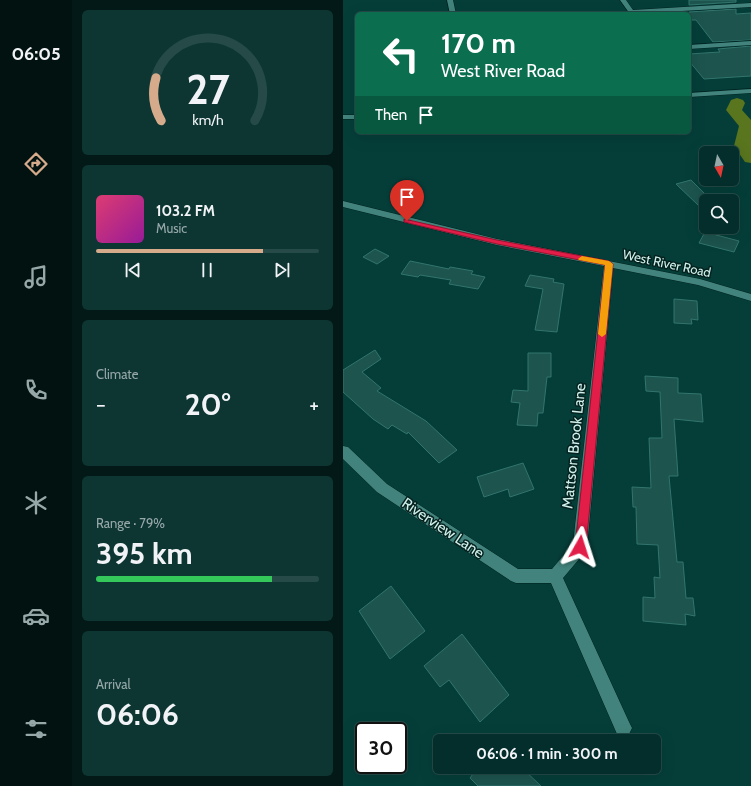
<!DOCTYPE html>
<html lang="en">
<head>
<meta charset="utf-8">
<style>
  :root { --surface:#042e2b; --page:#0d3633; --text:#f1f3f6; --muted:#97a8a9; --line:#254a47; --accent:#d6ab8b }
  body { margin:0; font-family:Cabin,sans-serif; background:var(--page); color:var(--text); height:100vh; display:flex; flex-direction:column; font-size:15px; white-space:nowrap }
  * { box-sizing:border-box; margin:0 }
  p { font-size:13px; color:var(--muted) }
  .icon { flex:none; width:22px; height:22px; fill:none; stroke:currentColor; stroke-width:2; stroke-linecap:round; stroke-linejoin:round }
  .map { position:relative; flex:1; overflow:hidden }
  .sheet { display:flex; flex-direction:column; gap:10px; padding:10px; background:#021918; width:271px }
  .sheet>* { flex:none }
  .hud { position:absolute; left:12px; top:12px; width:336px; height:122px; border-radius:6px; box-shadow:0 4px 16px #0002,0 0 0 1px var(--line); background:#0b6e4f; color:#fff; overflow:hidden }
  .needle { width:26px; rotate:171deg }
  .controls { position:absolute; left:356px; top:146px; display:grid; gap:8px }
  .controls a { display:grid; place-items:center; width:40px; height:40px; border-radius:6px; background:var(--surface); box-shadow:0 4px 16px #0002,0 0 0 1px var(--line); font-size:20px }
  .speed { position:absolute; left:12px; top:722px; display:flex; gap:8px; font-size:20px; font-weight:700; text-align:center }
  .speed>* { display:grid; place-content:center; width:52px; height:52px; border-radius:50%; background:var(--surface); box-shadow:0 4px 16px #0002,0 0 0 1px var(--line); line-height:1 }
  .speed .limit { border:2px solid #111; border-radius:6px; background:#fff; color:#111 }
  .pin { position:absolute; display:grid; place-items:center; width:34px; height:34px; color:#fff; margin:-41px -17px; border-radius:50% 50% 50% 0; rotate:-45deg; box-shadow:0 0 4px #0007 }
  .pin .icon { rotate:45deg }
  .me { position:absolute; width:44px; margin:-22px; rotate:6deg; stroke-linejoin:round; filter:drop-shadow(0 0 3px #0008) }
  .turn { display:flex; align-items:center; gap:14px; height:84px; padding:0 20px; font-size:18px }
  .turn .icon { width:52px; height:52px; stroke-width:2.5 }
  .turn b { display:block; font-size:28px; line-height:34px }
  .then { display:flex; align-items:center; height:38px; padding:0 20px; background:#0003; gap:8px; font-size:15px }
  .big { font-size:30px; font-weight:800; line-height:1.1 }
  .sheet .tile { flex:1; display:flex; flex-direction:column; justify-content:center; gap:6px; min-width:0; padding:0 14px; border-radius:6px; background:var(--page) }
  .sheet .dial { align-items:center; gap:0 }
  .dial svg { height:104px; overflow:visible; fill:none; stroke:var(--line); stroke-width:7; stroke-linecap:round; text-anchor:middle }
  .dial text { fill:var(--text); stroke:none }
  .song { display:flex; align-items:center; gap:12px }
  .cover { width:48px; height:48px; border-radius:6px; background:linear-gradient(135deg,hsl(340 70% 55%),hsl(300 70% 35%)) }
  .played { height:4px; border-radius:2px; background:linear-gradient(90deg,var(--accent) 75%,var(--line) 75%) }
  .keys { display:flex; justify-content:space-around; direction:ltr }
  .heat { display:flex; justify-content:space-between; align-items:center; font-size:22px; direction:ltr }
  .charge { height:6px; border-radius:3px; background:linear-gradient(90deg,#34c759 79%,var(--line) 0) }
  .trip { position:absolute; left:90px; top:734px; width:228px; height:40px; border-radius:6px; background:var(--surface); box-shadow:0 4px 16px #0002,0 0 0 1px var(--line); font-weight:800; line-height:40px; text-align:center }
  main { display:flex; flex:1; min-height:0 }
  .tabs { display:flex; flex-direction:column; width:72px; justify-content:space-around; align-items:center; background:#021211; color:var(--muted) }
  .tabs .icon { width:28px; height:28px }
  .tabs .selected { color:var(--accent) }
  .tabs b { font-size:18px; color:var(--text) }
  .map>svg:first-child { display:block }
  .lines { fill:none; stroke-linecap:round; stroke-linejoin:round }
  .river { fill:#59751e; fill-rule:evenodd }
  .building { fill:#1d544e; stroke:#32756e }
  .minor-casing { stroke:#00231f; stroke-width:1 }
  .minor { fill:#42847d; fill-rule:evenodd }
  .route { fill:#e11d48; stroke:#92132f }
  .slow { fill:#f59e0b }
  .labels { text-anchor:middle; stroke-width:3; stroke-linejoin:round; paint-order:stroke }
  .far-street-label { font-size:13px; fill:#d1f1ed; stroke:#05221f }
  .street-label { font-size:15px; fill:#d1f1ed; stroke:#05221f }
</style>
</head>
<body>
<main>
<nav class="tabs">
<b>06:05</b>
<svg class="icon selected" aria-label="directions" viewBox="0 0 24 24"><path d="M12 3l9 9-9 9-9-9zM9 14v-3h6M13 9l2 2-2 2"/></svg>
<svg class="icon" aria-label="music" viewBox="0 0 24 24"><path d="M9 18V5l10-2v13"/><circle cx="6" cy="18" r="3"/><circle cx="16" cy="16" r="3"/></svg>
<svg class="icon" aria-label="phone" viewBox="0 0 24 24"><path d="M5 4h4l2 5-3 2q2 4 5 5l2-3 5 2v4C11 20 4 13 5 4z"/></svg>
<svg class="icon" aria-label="climate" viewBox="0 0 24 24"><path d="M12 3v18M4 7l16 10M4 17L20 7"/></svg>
<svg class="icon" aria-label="car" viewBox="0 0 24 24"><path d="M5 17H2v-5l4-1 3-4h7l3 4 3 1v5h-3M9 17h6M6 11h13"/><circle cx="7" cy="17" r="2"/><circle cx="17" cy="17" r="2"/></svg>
<svg class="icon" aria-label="filters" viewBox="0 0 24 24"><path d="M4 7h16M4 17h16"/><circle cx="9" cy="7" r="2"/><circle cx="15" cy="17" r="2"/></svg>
</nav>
<section class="sheet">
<div class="tile dial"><svg viewBox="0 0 100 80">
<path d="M14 69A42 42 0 1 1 86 69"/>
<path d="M14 69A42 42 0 0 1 10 36" stroke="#d6ab8b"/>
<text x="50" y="56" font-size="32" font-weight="700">27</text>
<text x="50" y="72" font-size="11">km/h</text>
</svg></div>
<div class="tile">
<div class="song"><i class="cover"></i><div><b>103.2 FM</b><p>Music</p></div></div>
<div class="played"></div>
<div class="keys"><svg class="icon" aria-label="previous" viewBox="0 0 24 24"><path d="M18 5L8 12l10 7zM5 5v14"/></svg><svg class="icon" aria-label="pause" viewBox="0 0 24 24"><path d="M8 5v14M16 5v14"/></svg><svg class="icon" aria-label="next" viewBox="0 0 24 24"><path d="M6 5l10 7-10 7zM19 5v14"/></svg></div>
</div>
<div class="tile"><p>Climate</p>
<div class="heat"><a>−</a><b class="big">20°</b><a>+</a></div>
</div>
<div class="tile"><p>Range · 79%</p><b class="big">395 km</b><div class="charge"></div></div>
<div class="tile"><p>Arrival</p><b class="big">06:06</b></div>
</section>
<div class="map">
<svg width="408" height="786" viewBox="0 0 408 786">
  <rect width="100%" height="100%" fill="#053e39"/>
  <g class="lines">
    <!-- river -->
    <path class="river" d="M 394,98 L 400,100 L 402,103 L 399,110 L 408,120 L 408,163 L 402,162 L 391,146 L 396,126 L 383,110 L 388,100 Z"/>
  </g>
  <!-- building -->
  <path class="building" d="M 346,0 L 393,0 L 393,2 L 346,5 Z
    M 393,9 L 393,14 L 408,13 L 408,40 L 370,42 L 353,20 L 346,20 L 346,12 Z
    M 408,46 L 408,76 L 361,79 L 346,61 L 346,54 L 377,52 L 375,49 Z
    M 348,180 L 369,201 L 363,201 L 363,203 L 355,205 L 333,184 Z
    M 362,232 L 396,241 L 391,252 L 356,243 Z
    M 32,249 L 46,256 L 34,264 L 20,257 Z
    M 67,261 L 106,269 L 107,267 L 130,271 L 128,274 L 142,277 L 135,289 L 106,284 L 108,280 L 77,275 L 75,277 L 58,274 Z
    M 187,275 L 211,279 L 210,282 L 221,284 L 214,332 L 192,330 L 200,289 L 182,286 Z
    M 331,299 L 354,301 L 355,320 L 348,319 L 349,324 L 331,323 Z
    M 32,350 L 38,359 L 19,372 L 38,388 L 34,391 L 83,421 L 114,450 L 96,463 L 65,432 L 64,434 L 49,425 L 45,429 L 30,419 L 0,392 L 0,370 Z
    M 185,353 L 208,353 L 208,377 L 204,377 L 200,413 L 195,413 L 194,426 L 174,425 L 177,403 L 168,402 L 170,390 L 185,391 Z
    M 302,376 L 335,378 L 335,393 L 358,394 L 360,422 L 331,419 L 335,476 L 326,476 L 334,562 L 340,562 L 343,598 L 350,598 L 352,616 L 342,614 L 343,625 L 300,621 L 300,597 L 312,598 L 311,577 L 317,578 L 315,545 L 294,544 L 293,507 L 290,507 L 289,487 L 308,488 L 306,438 L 319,438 L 317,392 L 303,391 Z
    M 180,463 L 191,489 L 167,497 L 165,489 L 141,497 L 134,477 Z
    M 48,586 L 82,631 L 47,659 L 16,611 Z
    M 119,634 L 166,695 L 137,722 L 106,680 L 97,687 L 81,666 Z
    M 135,767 L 178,767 L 198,786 L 135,786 L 127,778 Z"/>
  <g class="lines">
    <defs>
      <path id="minor" d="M 104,0 L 110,0 L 113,14 L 107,14 Z
        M 277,0 L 283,0 L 290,10 L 408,3 L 408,7 L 287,14 Z
        M 408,41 L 408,45 L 346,49 L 346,45 Z
        M 408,89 L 408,93 L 346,97 L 346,93 Z
        M 0,115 L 14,115 L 14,119 L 0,119 Z
        M 0,201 L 154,239 L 357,279 L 408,294 L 408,301 L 355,285 L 270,268 L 244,547 L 242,552 L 220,578 L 286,722 L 289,728 L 286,734 L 280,737 L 274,734 L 208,583 L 173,583 L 168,581 L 34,492 L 0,459 L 0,446 L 5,447 L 44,484 L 175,569 L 209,569 L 230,544 L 261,266 L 154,245 L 0,207 Z"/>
    </defs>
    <!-- minor casing -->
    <use href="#minor" class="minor-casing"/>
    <!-- minor -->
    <use href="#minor" class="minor"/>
  </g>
  <!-- route -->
  <path class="route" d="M 61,219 L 154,240 L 266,261 L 270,264 L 243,547 L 241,551 L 237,552 L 233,551 L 232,547 L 262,265 L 154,244 L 61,222 Z"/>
  <!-- slow -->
  <path class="slow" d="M 239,256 L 266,261 L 270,264 L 263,334 L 259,337 L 255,334 L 262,265 L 236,260 L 235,259 Z"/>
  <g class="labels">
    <!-- far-street labels -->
    <g class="far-street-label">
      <text transform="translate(324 263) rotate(12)" y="5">West River Road</text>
    </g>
    <!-- street labels -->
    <g class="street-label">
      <text transform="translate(231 446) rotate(-84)" y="5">Mattson Brook Lane</text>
      <text transform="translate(100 528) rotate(34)" y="5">Riverview Lane</text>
    </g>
  </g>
</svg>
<div class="controls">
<a><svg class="needle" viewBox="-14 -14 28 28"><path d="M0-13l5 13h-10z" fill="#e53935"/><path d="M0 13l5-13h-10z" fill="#97a8a9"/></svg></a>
<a><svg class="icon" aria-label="search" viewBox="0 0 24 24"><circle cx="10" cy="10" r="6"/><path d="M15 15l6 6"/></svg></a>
</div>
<div class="speed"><div class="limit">30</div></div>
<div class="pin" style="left:64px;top:221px;background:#d93025"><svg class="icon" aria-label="arrive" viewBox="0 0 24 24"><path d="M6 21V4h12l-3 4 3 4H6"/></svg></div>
<svg class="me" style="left:237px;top:547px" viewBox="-20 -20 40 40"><path d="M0-17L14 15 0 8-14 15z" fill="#e11d48" stroke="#fff" stroke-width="4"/></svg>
<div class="trip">06:06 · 1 min · 300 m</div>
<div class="hud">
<div class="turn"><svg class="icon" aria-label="left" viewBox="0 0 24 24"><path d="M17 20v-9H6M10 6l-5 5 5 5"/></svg><div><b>170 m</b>West River Road</div></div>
<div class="then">Then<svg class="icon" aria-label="arrive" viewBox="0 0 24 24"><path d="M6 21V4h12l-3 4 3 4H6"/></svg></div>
</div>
</div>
</main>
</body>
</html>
